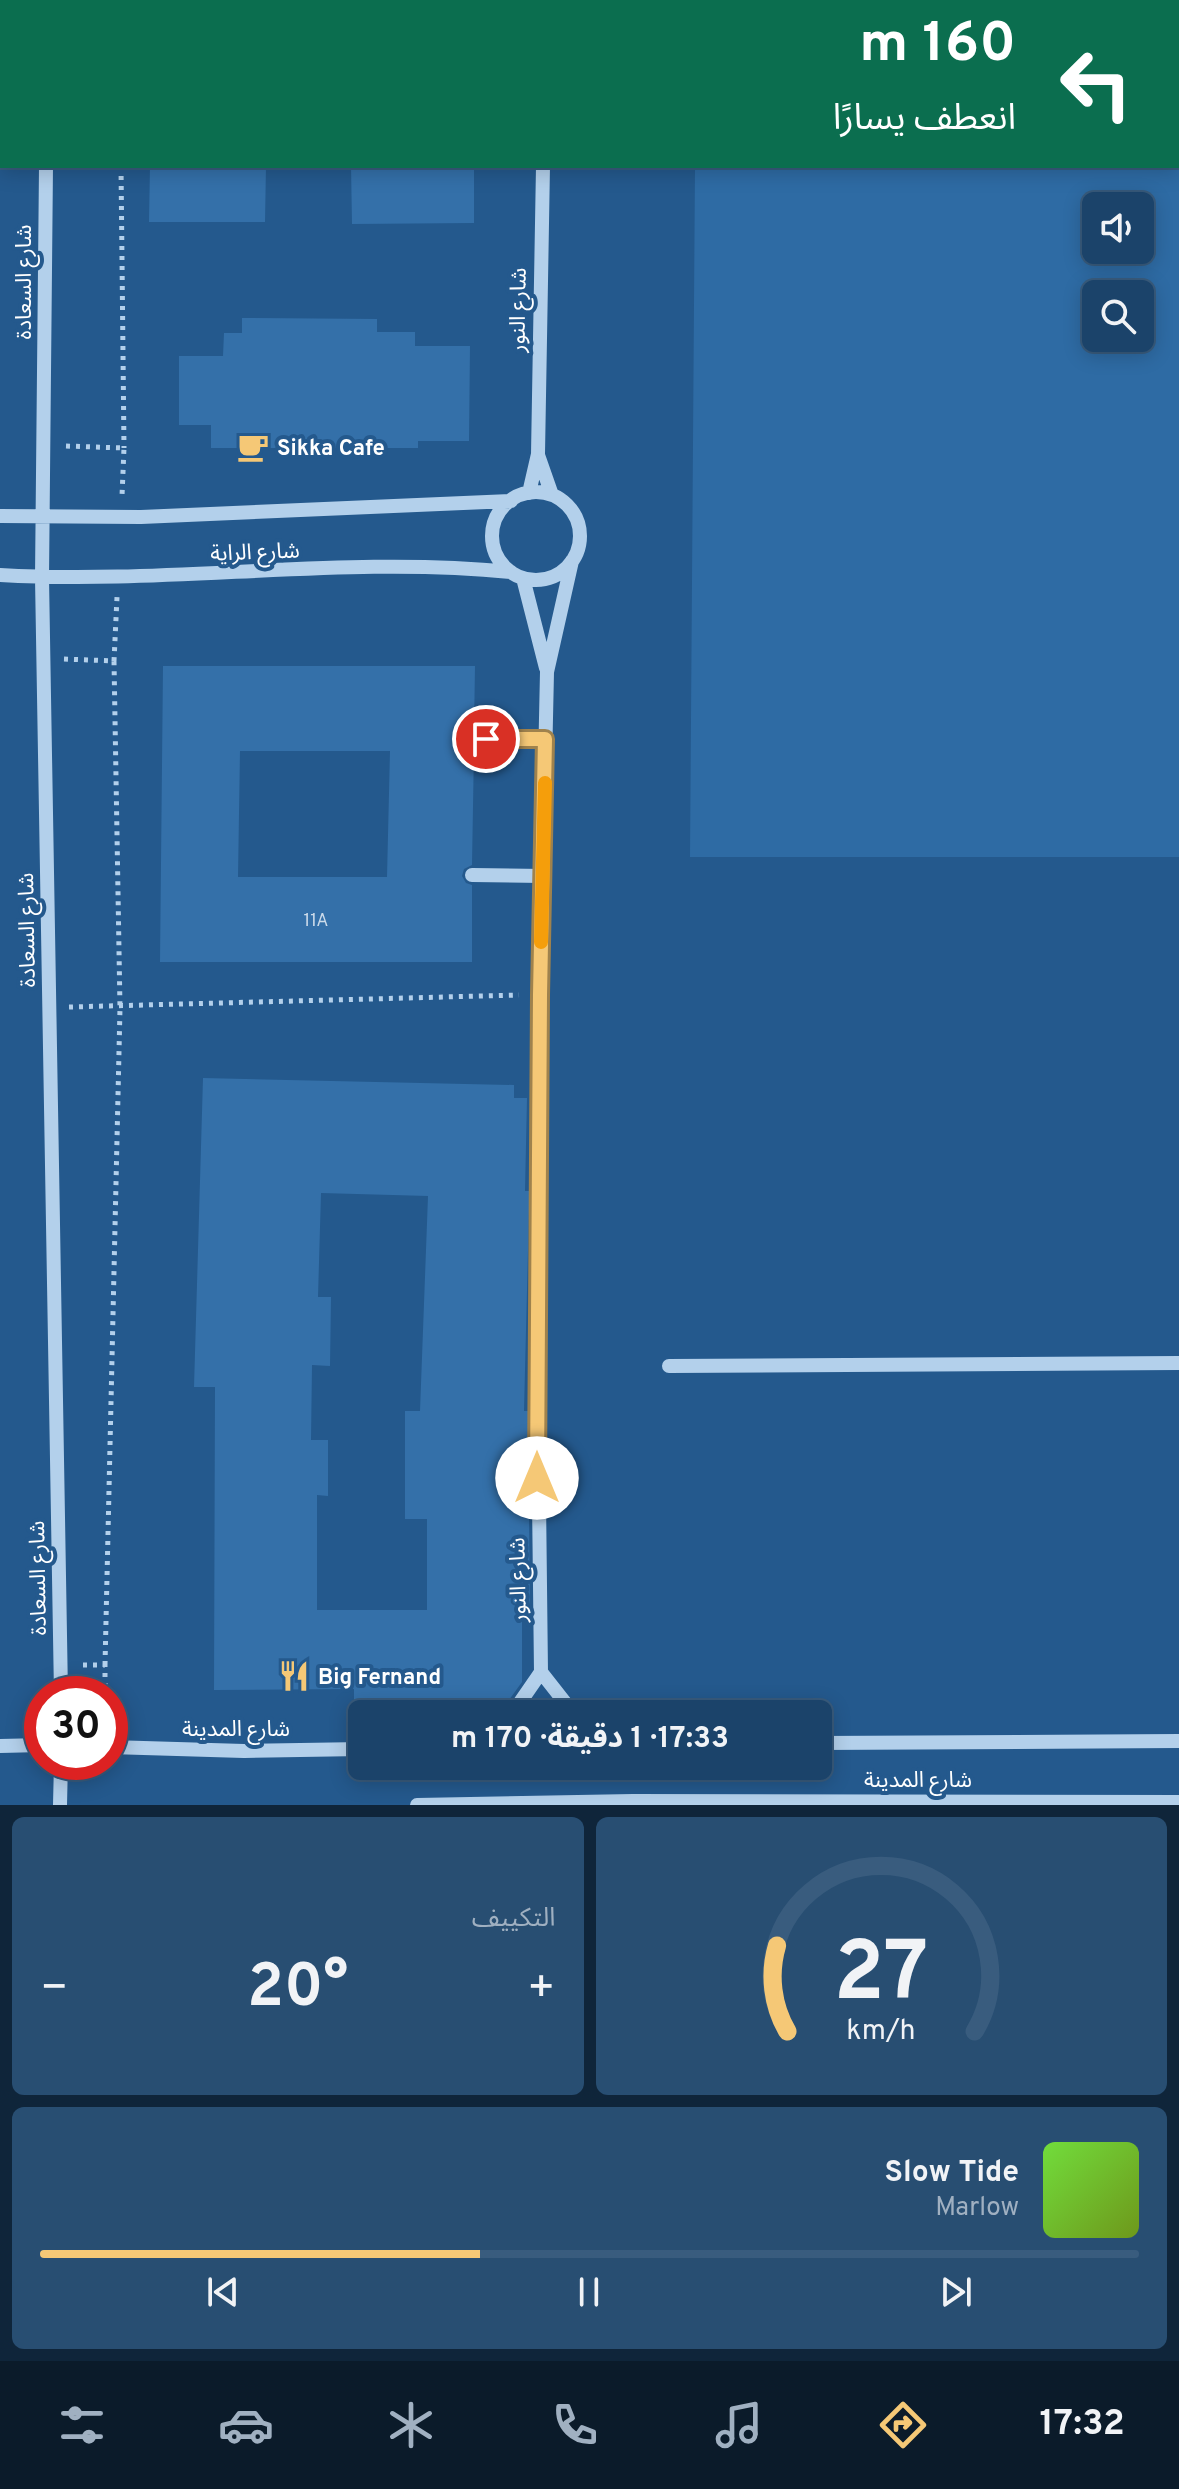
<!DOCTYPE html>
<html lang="ar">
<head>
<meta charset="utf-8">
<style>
  :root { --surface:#1b436a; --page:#284e72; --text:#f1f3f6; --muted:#a0b0c1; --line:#395c7e; --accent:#f5c876 }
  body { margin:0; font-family:Overpass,"Noto Sans Arabic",sans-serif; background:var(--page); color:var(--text); direction:rtl; height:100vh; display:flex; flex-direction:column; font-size:30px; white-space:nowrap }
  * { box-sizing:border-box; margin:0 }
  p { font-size:26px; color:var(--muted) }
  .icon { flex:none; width:44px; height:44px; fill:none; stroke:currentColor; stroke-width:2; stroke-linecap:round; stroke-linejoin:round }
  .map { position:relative; height:1805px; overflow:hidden; direction:ltr }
  .panel { display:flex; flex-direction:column; gap:12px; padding:12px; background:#0f253a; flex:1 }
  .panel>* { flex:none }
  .guide { position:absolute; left:0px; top:0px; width:1180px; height:168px; box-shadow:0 4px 20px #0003,0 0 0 2px var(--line); direction:rtl; background:#0b6e4f; color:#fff; overflow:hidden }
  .tools { position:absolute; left:1082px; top:192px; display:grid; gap:16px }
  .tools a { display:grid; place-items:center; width:72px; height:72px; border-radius:12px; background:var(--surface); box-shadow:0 4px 20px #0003,0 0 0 2px var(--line); font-size:40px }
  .speed { position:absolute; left:24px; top:1676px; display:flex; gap:16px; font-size:40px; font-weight:700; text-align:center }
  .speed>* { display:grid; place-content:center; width:104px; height:104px; border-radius:50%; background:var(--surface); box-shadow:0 4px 20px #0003,0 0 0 2px var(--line); line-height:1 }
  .speed .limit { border:12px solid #d22; background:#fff; color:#111 }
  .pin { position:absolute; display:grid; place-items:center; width:68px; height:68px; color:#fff; margin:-34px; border:4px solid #fff; border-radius:50%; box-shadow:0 2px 8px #0007 }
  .me { position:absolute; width:88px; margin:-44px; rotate:0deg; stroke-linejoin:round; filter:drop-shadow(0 0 6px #0008) }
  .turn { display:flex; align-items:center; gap:28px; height:168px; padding:0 32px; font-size:36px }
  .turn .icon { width:104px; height:104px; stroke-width:2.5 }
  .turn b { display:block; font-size:56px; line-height:68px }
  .big { font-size:60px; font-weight:700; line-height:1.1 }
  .panel .widget { flex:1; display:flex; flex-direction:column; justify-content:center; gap:12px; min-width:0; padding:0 28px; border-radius:12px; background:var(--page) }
  .panel .dial { align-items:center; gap:0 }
  .dial svg { height:208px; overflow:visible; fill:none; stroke:var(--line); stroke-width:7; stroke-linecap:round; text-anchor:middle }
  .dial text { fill:var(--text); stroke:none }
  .song { display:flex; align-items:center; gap:24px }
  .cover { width:96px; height:96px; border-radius:12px; background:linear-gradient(135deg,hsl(100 70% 55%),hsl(80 70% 35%)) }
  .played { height:8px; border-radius:4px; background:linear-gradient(90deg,var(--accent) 40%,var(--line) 40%) }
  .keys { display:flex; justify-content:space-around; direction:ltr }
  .heat { display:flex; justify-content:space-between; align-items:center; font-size:44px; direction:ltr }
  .panel .tiles { flex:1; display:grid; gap:12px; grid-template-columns:1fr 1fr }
  .widget:last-child { grid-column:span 2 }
  .trip { position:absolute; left:348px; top:1700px; width:484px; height:80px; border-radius:12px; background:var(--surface); box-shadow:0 4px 20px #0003,0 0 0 2px var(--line); font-weight:700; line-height:80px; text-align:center; direction:rtl }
  .tab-bar { display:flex; height:128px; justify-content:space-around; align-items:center; background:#0b1b2a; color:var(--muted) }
  .tab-bar .icon { width:56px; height:56px }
  .tab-bar .on { color:var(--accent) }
  .tab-bar b { font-size:36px; color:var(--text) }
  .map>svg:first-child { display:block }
  .green { fill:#2e6ba4; fill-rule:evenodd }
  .building { fill:#3470a9; fill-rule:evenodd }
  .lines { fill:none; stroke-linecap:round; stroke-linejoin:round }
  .path { stroke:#b3d0eb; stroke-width:5; stroke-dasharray:4 6; stroke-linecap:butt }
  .minor { stroke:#b3d0eb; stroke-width:14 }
  .route-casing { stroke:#9f824d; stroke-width:20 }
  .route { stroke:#f5c876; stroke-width:14 }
  .slow { stroke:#f59e0b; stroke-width:14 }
  .labels { text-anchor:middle; stroke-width:8; stroke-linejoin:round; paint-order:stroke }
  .number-label { font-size:18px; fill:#ccdbea }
  .street-label { font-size:22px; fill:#fff; stroke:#24598d }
  .poi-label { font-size:22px; font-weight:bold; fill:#fff; stroke:#24598d; text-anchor:start }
</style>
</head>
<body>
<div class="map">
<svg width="1179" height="1805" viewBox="0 0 1179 1805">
  <rect width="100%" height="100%" fill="#24598d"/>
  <!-- green -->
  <path class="green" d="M 696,0 L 1179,0 L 1179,857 L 690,857 L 695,166 L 1178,166 L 1178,2 ZM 1096,206 L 1140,206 L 1140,250 L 1096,250 ZM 1096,294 L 1140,294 L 1140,338 L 1096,338 Z"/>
  <!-- building -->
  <path class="building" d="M 150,166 L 266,166 L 265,222 L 149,222 Z
    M 351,166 L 474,166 L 474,223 L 352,224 Z
    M 242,318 L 377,319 L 377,332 L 415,332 L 415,346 L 470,346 L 469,441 L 418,441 L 418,448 L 211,448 L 211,425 L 179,425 L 179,356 L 223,356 L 224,333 L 242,333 Z
    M 163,666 L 475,666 L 474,729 L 468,731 L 464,738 L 466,745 L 474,749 L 472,865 L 464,869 L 462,876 L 466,883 L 472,885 L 472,962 L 160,962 ZM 240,751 L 390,751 L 387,877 L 238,877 Z
    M 203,1078 L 514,1085 L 514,1098 L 527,1098 L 525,1191 L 529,1191 L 529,1210 L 524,1411 L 528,1411 L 530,1616 L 522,1616 L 522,1682 L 509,1700 L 354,1701 L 354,1689 L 214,1690 L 215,1387 L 194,1387 ZM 321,1193 L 428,1196 L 420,1411 L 405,1411 L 405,1519 L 427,1519 L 427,1610 L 317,1610 L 317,1495 L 328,1496 L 328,1440 L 311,1440 L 312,1365 L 330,1366 L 331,1297 L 318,1297 Z"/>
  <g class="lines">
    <!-- path -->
    <path class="path" d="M 119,0 L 119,2
      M 121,166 L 124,448
      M 66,446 L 124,448 L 122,496
      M 64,659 L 114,661 L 117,597
      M 69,1007 L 519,995
      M 83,1665 L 105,1665 L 105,1694
      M 105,1665 L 120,1008 L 114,661"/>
    <!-- minor -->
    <path class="minor" d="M 47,2 L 47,0
      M 548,2 L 548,0
      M 46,166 L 42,578 L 61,1694
      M 538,455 L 552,495
      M492 536a44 44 0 1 1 88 0a44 44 0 1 1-88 0Z
      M 529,493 L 538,454 L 543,166
      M 0,516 L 141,517 L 511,501
      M 0,575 C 170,585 343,555 511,572
      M 523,578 L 546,668
      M 474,739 L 545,739
      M 472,875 L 543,876
      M 669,1366 L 1179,1363
      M 541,1672 L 574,1714
      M 512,1714 L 541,1672 L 538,1413 L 540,995 L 547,672 L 572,561
      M 818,1743 L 1179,1741
      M 0,1746 L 42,1745
      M 110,1747 L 244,1751 L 362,1749
      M 60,1805 L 61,1762
      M 417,1805 L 633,1801 L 1179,1802"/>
  </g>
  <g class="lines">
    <defs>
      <path id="route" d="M 486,739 L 545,739 L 540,995 L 537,1478"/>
    </defs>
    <!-- route casing -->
    <use href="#route" class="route-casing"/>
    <!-- route -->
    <use href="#route" class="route"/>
    <!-- slow -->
    <path class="slow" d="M 541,942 L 545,783"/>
  </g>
  <!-- icons -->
  <defs>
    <symbol id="cafe-bare" viewBox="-9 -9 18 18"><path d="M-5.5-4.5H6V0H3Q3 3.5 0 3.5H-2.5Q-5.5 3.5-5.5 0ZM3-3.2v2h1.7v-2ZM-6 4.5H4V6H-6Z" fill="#f5c876" stroke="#24598d" stroke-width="2.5" paint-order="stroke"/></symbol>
    <symbol id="restaurant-bare" viewBox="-9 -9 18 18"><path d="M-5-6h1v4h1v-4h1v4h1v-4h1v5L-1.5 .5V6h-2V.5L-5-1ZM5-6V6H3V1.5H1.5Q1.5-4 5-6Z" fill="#f5c876" stroke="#24598d" stroke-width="2.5" paint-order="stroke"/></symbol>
  </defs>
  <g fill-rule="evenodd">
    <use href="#cafe-bare" x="231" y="425" width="44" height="44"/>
    <use href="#restaurant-bare" x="272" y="1654" width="44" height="44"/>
  </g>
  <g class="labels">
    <!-- number labels -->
    <g class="number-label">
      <text x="316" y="926">11A</text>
    </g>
    <!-- street labels -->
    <g class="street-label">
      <text transform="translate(23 282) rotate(-90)" y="8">شارع السعادة</text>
      <text transform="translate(517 310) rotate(-89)" y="8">شارع النور</text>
      <text transform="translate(255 551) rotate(-2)" y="8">شارع الراية</text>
      <text transform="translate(26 930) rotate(-91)" y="8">شارع السعادة</text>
      <text transform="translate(37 1578) rotate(-91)" y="8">شارع السعادة</text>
      <text transform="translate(517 1580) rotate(-91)" y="8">شارع النور</text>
      <text x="236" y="1736">شارع المدينة</text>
      <text x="918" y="1787">شارع المدينة</text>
    </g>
    <!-- poi labels -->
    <g class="poi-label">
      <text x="277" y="455">Sikka Cafe</text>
      <text x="318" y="1684">Big Fernand</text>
    </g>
  </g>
</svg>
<div class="tools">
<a><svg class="icon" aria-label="sound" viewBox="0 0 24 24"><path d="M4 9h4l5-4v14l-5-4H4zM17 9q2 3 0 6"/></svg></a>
<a><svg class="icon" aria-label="search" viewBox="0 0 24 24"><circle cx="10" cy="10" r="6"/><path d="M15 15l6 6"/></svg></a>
</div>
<div class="speed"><div class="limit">30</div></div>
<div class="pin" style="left:486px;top:739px;background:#d93025"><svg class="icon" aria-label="arrive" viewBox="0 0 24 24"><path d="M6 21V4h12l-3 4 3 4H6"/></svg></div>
<svg class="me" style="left:537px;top:1478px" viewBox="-20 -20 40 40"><circle r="19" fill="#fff"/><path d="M0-13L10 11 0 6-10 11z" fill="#f5c876"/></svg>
<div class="trip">17:33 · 1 دقيقة · 170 m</div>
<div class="guide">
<div class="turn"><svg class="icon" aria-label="left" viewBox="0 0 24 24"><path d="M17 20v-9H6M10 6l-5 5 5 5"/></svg><div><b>160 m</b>انعطف يسارًا</div></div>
</div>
</div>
<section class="panel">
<div class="tiles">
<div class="widget dial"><svg viewBox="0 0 100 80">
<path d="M14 69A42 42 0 1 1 86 69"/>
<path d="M14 69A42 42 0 0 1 10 36" stroke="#f5c876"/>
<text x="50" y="56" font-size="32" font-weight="700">27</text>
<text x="50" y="72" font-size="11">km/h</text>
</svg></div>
<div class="widget"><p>التكييف</p>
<div class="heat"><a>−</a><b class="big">20°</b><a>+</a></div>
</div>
<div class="widget">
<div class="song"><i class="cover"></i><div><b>Slow Tide</b><p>Marlow</p></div></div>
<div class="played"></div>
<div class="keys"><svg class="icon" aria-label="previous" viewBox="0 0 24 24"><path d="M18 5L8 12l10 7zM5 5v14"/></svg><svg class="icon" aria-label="pause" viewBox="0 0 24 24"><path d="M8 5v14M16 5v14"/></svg><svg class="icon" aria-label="next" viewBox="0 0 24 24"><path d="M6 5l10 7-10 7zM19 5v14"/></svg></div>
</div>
</div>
</section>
<nav class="tab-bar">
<b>17:32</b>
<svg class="icon on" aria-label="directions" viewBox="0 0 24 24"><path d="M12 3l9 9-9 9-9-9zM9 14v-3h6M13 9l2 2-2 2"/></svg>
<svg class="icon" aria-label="music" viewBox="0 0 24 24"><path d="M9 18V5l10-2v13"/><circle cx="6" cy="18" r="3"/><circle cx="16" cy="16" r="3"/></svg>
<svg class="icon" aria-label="phone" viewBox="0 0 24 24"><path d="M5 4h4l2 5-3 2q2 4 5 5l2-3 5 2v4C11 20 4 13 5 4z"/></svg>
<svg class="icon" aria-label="climate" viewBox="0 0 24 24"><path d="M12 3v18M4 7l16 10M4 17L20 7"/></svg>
<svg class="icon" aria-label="car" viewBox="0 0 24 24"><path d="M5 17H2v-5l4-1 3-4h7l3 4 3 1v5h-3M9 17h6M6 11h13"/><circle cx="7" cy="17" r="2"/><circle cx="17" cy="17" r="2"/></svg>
<svg class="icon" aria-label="filters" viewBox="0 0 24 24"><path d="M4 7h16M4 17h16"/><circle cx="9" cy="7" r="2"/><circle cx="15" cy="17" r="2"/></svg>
</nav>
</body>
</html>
